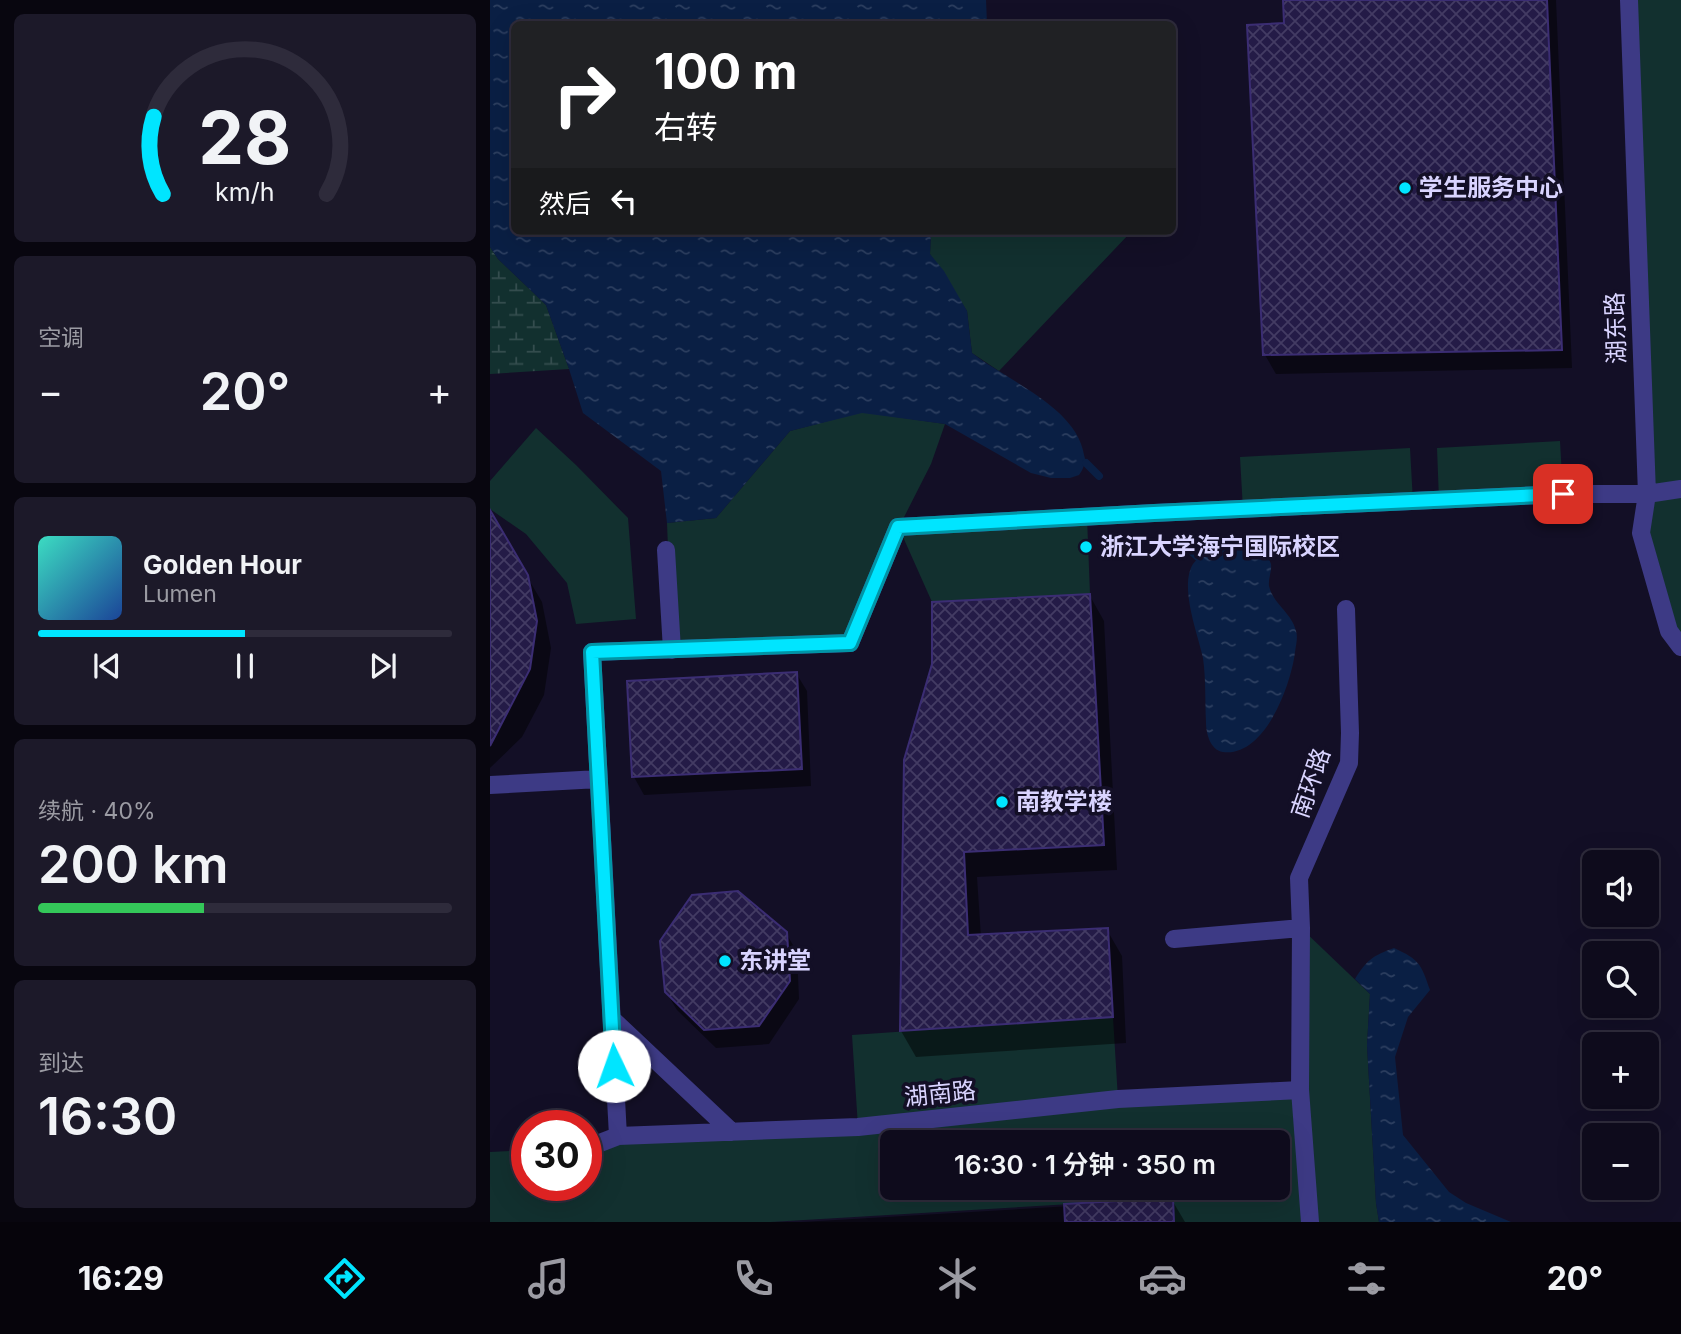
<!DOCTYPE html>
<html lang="zh">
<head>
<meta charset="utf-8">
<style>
  :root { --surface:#0e0b1c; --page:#1c1929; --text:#f1f3f6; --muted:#9b9ba3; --line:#2e2b3b; --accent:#00e5ff }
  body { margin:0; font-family:Inter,"Noto Sans SC",sans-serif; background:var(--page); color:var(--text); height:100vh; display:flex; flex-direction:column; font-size:26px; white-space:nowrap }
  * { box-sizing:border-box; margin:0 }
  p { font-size:23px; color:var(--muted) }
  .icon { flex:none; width:38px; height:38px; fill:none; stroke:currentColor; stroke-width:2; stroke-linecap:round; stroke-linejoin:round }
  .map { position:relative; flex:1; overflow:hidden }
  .sheet { display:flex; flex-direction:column; gap:14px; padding:14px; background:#08060f; width:490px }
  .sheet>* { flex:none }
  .guide { position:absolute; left:21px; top:21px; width:665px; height:214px; border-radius:10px; box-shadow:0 7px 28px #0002,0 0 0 2px var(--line); background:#202124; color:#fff; overflow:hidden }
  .tools { position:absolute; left:1092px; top:850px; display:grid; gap:14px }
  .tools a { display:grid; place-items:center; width:77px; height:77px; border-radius:10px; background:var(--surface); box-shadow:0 7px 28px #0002,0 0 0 2px var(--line); font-size:35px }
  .speed { position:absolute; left:21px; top:1110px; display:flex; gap:14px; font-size:35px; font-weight:700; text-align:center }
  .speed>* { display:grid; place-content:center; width:91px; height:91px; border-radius:50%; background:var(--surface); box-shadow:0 7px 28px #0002,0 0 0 2px var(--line); line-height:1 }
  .speed .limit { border:10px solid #d22; background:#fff; color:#111 }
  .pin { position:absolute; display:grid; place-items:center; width:60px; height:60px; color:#fff; margin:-30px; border-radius:14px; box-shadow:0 4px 10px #0006 }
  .me { position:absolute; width:77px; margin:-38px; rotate:357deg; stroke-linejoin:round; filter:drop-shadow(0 0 5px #0008) }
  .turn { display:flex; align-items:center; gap:24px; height:147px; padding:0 28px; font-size:32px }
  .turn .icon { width:91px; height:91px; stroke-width:2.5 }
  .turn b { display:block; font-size:49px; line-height:60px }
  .then { display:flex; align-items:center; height:66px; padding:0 28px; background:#0003; gap:14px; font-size:26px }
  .big { font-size:52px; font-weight:600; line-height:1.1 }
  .sheet .card { flex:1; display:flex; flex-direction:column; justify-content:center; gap:10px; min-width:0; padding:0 24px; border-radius:10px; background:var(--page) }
  .sheet .dial { align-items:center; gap:0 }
  .dial svg { height:182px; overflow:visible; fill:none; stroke:var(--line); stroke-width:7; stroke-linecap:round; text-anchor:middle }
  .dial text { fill:var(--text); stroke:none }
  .song { display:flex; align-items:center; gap:21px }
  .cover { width:84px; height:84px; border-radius:10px; background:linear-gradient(135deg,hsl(170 70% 55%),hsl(220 70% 35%)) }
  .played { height:7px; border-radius:4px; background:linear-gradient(90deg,var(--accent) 50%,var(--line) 50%) }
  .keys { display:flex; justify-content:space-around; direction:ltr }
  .heat { display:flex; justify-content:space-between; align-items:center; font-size:38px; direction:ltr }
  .charge { height:10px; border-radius:5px; background:linear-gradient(90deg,#34c759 40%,var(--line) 0) }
  .trip { position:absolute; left:390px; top:1130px; width:410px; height:70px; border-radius:10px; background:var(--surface); box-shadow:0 7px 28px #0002,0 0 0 2px var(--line); font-weight:600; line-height:70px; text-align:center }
  .menu { display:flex; height:112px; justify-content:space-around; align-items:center; background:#06040b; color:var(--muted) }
  .menu .icon { width:49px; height:49px }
  .menu .on { color:var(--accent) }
  .menu b { font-size:32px; color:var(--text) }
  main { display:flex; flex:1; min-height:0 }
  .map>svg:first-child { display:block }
  .green { fill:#12302f; fill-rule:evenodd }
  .wetland { fill:url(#wetland-marsh) }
  .water { fill:url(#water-ripples) }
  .shadow { fill:#0007 }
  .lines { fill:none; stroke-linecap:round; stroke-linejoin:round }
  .stream { stroke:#0a1f44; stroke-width:8 }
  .building { fill:url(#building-cross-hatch); stroke:#3b2d73; stroke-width:2 }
  .street { stroke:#3d3a85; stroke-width:18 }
  .route-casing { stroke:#0095a6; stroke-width:18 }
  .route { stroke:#00e5ff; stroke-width:12 }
  .poi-dot { fill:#00e5ff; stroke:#130f26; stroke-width:2.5 }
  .labels { text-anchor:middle; stroke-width:7; stroke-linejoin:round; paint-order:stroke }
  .poi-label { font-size:24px; font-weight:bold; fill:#d9d4ff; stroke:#130f26; text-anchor:start }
  .street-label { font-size:24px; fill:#d9d4ff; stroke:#130f26 }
</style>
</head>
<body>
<main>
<section class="sheet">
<div class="card dial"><svg viewBox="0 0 100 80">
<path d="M14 69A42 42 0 1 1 86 69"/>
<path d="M14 69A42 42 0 0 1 10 35" stroke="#00e5ff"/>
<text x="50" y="56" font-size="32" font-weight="700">28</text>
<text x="50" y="72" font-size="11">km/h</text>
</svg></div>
<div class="card"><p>空调</p>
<div class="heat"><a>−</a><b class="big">20°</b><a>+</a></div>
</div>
<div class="card">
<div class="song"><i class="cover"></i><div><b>Golden Hour</b><p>Lumen</p></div></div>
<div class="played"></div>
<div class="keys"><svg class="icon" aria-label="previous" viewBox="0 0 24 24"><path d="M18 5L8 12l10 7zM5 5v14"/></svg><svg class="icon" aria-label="pause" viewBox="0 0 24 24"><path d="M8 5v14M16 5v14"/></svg><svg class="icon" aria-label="next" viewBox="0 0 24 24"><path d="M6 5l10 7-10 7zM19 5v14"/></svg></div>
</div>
<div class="card"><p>续航 · 40%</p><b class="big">200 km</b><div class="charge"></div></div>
<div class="card"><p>到达</p><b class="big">16:30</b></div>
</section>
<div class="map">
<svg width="1191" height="1222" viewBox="0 0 1191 1222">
  <defs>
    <pattern id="wetland-marsh" width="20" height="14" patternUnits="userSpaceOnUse" patternTransform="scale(1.75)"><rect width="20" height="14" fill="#12302f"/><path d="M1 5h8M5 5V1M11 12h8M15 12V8" fill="none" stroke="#344d4e"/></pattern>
    <pattern id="water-ripples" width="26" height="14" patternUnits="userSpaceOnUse" patternTransform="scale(1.75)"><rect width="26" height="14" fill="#0a1f44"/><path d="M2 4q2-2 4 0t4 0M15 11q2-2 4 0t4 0" fill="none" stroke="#2d3f60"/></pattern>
    <pattern id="building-cross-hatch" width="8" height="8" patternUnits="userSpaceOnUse" patternTransform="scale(1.75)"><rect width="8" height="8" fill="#241b47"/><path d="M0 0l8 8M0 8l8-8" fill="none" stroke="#433b63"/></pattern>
  </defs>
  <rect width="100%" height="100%" fill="#130f26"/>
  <!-- green -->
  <path class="green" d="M 1139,0 L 1191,0 L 1191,647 L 1151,533 Z
    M 441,231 L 640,231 L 640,233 L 509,371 L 482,353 L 477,311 L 440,254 Z
    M 372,412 L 455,424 L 441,464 L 409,527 L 597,517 L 600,594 L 442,602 L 409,528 L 360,643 L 182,650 L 177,523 L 226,518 L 300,431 Z
    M 46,428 L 86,465 L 138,518 L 146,619 L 86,624 L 77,583 L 36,534 L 0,509 L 0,481 Z
    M 1070,441 L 1073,494 L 949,500 L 947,448 Z
    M 920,448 L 923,502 L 753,510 L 750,457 Z
    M 811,928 L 880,994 L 877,1045 L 886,1203 L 889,1222 L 684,1222 L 683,1198 L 281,1222 L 0,1222 L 0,1152 L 37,1150 L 37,1185 L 96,1185 L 96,1148 L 128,1136 L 368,1127 L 362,1035 L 623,1017 L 628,1099 L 810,1090 ZM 402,1143 L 788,1143 L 788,1188 L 402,1188 Z"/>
  <!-- wetland -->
  <path class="wetland" d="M 0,247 L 8,259 L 56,305 L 79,369 L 0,374 Z"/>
  <!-- water -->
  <path class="water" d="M 0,0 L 496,0 L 497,24 L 24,24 L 24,231 L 441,231 L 440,254 L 454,271 L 477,311 L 482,353 C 516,380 587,407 594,455 C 595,459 596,461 594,465 C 593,469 591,472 589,475 L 580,478 L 561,478 L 541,473 L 455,424 L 372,413 L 300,431 L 226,518 L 177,523 L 171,471 L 93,413 L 79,369 L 56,305 L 8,259 L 0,247 Z
    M 748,541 C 760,543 777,550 781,564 C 782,571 778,579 779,586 C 783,604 802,613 806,631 C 808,637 806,645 805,652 C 801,685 775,757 733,752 C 720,750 716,733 716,722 C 715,701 716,679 713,658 C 708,634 689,587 703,564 C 706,560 711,556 714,553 C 718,550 722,545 726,543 C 732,541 741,542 748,541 Z
    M 904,948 C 930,960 931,964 940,990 L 918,1017 L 905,1057 L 913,1135 L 959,1192 L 976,1203 L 1021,1222 L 889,1222 L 886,1203 L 877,1045 L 880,994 L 865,979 C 877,960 882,956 904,948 Z"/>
  <!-- shadow -->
  <path class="shadow" d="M 795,0 L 1066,0 L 1082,368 L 786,374 L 775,355 L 796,25 Z
    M 0,524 L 12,534 L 52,602 L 61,648 L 54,695 L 32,737 L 0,768 Z
    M 600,596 L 614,621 L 627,870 L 487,877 L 491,937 L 617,930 L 632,956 L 636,1043 L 426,1057 L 411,1031 L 415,760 Z
    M 306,673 L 317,691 L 321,786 L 154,795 L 144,777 Z
    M 296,933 L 307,952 L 309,999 L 279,1044 L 226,1048 L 187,1010 L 176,992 Z
    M 682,1200 L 695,1222 L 312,1222 Z"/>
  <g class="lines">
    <!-- stream -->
    <path class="stream" d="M 596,463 L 609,476
      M 698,548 L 709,558"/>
  </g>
  <!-- building -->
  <path class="building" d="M 793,0 L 1057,0 L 1072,350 L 773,355 L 757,25 L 794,23 Z
    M 0,510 L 38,575 L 47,621 L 40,669 L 0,746 Z
    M 600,594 L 614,845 L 474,852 L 478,935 L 618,928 L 623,1017 L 410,1031 L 414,760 L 442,664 L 442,602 Z
    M 307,672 L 312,769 L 142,777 L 137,681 Z
    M 248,891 L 297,932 L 300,981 L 269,1026 L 214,1030 L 175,992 L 170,941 L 202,895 Z
    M 683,1198 L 684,1222 L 575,1222 L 574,1204 Z"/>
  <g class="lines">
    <!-- street -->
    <path class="street" d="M 1139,0 L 1157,494 L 1151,533 L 1179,631 L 1191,647
      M 176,550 L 182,650
      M 0,785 L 109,779
      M 684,939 L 811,928
      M 122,1019 L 242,1132
      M 128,1136 L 102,652 L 360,643 L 408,527 L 664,513 L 1073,494 L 1157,494 L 1191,489
      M 97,1148 L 128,1136 L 368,1127 L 628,1099 L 810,1090
      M 820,1222 L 810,1090 L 811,928 L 809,878 L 859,763 L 860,733 L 856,609"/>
  </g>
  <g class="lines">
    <defs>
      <path id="route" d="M 124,1066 L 102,652 L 360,643 L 408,527 L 664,513 L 1073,494"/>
    </defs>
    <!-- route casing -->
    <use href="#route" class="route-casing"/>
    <!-- route -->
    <use href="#route" class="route"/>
  </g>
  <!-- markers -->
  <g class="poi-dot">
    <circle cx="915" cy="188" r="7"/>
    <circle cx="596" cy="547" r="7"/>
    <circle cx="512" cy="802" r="7"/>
    <circle cx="235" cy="961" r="7"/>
  </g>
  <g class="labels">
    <!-- poi labels -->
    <g class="poi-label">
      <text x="929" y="196">学生服务中心</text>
      <text x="610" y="555">浙江大学海宁国际校区</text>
      <text x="526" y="810">南教学楼</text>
      <text x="249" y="969">东讲堂</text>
    </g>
    <!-- street labels -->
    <g class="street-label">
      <text transform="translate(1126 328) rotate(-92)" y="8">湖东路</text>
      <text transform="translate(821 783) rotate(-71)" y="8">南环路</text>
      <text transform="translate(450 1094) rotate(-6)" y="8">湖南路</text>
    </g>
  </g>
</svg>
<div class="tools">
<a><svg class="icon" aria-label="sound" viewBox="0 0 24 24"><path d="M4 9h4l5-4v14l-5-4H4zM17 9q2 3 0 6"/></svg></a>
<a><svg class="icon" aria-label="search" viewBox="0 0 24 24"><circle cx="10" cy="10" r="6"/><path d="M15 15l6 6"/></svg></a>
<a>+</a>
<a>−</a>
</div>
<div class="speed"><div class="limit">30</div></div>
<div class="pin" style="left:1073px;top:494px;background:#d93025"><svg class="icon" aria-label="arrive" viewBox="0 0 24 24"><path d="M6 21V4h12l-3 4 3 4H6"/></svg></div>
<svg class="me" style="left:124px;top:1066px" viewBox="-20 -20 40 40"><circle r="19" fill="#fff"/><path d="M0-13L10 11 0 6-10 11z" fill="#00e5ff"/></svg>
<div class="trip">16:30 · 1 分钟 · 350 m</div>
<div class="guide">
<div class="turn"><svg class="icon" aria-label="right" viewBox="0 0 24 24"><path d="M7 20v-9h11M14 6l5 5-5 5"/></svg><div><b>100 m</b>右转</div></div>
<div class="then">然后<svg class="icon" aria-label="left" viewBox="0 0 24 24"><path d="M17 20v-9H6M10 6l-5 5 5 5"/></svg></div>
</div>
</div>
</main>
<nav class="menu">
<b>16:29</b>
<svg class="icon on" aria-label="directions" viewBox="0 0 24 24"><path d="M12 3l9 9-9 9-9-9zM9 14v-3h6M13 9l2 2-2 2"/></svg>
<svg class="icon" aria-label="music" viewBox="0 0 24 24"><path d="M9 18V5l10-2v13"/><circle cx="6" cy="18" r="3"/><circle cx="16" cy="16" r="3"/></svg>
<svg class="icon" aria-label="phone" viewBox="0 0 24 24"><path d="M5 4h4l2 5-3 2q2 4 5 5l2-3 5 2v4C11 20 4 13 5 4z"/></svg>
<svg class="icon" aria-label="climate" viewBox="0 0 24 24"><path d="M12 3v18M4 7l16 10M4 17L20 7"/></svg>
<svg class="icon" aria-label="car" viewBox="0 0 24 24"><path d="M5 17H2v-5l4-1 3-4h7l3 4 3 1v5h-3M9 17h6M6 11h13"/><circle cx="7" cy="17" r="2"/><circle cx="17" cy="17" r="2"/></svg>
<svg class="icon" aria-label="filters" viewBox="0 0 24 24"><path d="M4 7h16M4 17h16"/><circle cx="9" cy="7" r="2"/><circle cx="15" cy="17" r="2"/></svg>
<b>20°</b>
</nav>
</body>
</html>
